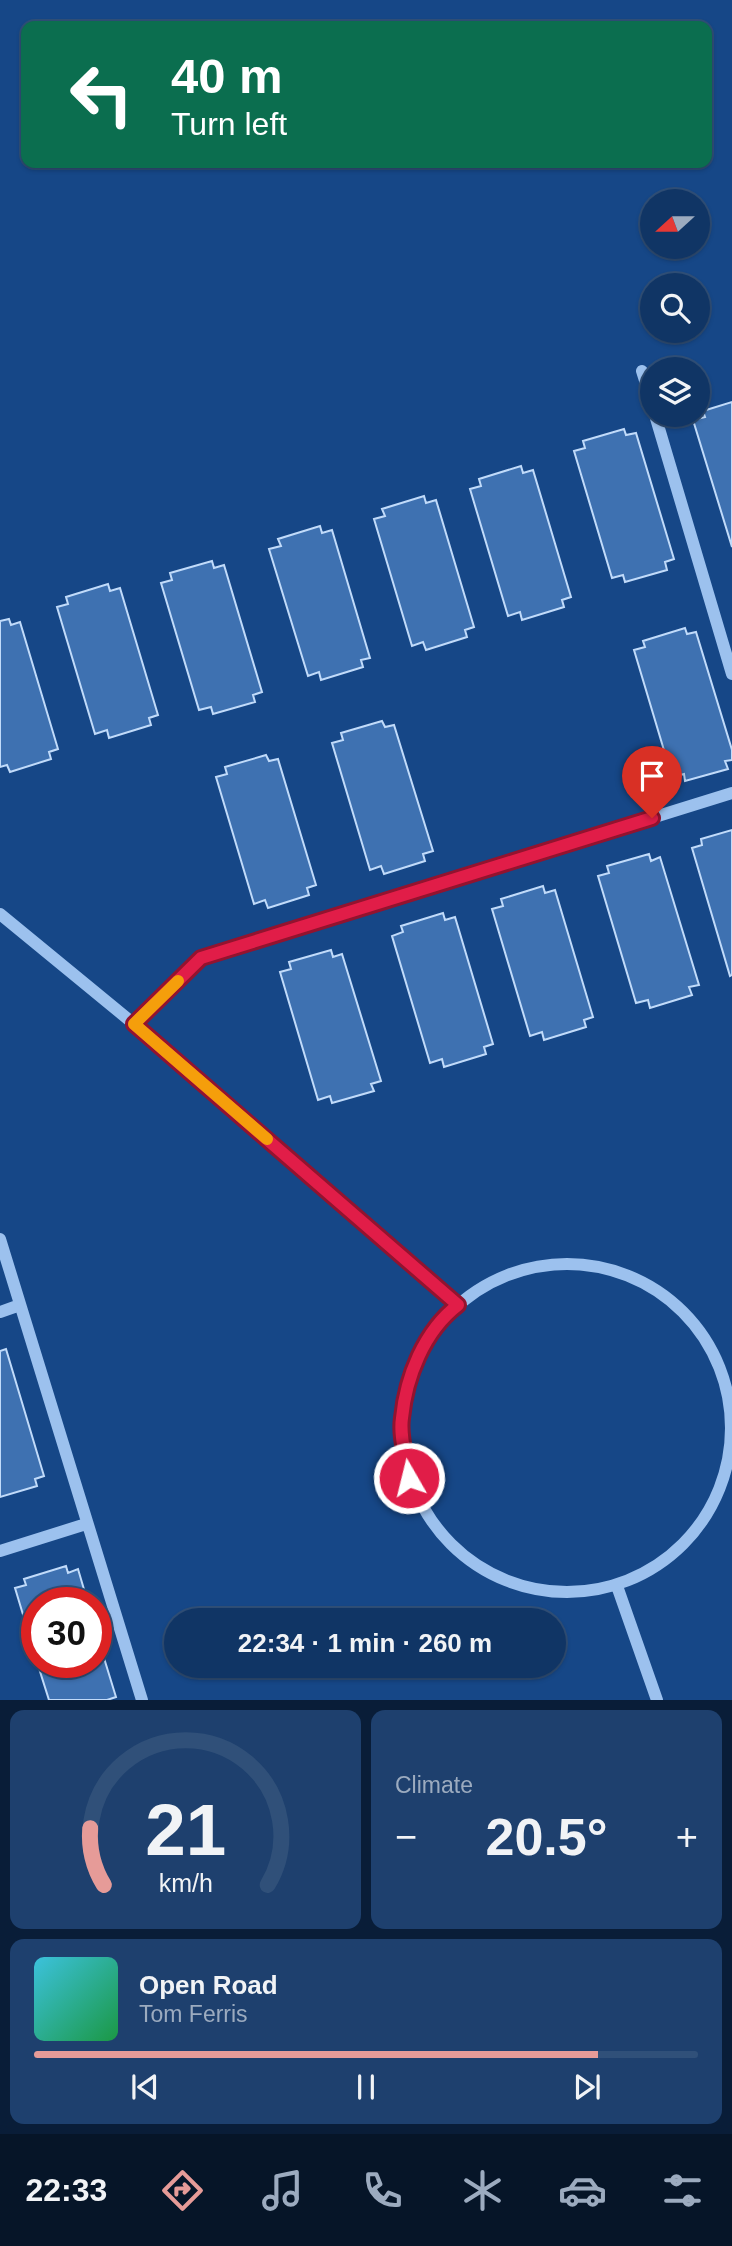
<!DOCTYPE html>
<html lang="en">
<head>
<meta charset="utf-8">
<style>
  :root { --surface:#103565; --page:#1e406e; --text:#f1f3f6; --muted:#9cabbf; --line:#305079; --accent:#e69b98 }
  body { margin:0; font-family:Helvetica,sans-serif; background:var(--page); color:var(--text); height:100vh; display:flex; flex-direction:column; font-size:26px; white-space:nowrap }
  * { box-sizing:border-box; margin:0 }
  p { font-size:23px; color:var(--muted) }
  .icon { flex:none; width:38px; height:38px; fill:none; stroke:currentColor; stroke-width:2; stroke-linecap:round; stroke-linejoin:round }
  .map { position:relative; height:1700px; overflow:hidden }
  .sheet { display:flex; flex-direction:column; gap:10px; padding:10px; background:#091d38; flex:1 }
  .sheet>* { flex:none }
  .guide { position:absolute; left:21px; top:21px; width:691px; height:147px; border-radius:14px; box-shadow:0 2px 5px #0004,0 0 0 2px var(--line); background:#0b6e4f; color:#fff; overflow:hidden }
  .needle { width:46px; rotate:249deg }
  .tools { position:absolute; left:640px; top:189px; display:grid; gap:14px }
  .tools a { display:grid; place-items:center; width:70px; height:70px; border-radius:50%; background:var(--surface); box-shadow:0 2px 5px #0004,0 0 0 2px var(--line); font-size:35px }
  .speed { position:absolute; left:21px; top:1587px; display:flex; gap:14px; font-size:35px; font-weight:700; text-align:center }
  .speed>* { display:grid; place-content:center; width:91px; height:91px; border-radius:50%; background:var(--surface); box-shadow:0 2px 5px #0004,0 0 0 2px var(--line); line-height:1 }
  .speed .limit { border:10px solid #d22; background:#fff; color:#111 }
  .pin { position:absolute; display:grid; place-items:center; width:60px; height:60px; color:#fff; margin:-72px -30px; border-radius:50% 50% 50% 0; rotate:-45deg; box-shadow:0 0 7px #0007 }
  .pin .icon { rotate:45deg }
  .me { position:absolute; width:77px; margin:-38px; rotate:352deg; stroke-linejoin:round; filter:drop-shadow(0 0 5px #0008) }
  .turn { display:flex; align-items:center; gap:24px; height:147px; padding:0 35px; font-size:32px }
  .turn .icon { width:91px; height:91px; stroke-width:2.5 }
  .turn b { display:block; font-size:49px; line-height:60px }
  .big { font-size:52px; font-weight:800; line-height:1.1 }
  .sheet .widget { flex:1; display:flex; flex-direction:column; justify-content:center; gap:10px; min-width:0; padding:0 24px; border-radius:14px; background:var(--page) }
  .sheet .dial { align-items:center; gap:0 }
  .dial svg { height:182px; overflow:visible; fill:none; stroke:var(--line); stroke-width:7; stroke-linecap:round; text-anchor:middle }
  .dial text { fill:var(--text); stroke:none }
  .song { display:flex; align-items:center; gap:21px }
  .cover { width:84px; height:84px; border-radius:10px; background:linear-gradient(135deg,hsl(190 70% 55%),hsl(140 70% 35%)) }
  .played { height:7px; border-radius:4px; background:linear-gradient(90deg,var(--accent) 85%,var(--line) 85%) }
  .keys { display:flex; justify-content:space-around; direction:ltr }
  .heat { display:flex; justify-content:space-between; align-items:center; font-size:38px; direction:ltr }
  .sheet .tiles { flex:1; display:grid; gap:10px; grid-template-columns:1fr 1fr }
  .widget:last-child { grid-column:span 2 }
  .trip { position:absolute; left:164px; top:1608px; width:402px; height:70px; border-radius:35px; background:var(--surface); box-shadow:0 2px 5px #0004,0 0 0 2px var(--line); font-weight:800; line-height:70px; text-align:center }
  .dock { display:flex; height:112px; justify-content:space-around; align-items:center; background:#061528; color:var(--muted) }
  .dock .icon { width:49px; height:49px }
  .dock .current { color:var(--accent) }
  .dock b { font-size:32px; color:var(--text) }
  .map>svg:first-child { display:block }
  .building { fill:#3e71b1; stroke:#c1dbfa; stroke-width:2 }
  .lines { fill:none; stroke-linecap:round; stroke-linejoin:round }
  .minor { stroke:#9cc1ee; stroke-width:12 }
  .route-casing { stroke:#92132f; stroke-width:18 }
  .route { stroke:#e11d48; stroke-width:12 }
  .slow { stroke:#f59e0b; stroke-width:12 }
</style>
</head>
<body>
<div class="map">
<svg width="732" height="1700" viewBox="0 0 732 1700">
  <rect width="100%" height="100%" fill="#164787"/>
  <!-- building -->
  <path class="building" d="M 732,402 L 732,547 L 693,420 L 705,417 L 703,411 Z
    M 624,429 L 626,435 L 636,433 L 674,559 L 665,562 L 667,570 L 625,582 L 623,575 L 612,578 L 574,451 L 585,448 L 583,441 Z
    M 521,466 L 523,473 L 533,470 L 571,597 L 562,600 L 564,607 L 522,620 L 520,612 L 508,616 L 470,489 L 481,486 L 479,479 Z
    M 424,496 L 426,503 L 436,500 L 474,627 L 465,630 L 467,637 L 426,650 L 423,642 L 412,646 L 374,519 L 385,516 L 382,509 Z
    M 320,526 L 322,533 L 332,530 L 370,658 L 361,660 L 363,667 L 321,680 L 319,672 L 308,676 L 269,549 L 281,546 L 278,539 Z
    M 212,561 L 214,568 L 224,565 L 262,692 L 253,695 L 255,702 L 213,714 L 211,707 L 199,710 L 161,583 L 172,580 L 170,573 Z
    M 108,584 L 110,591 L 120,588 L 158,715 L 149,718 L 151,725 L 109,738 L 107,730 L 95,734 L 57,607 L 68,604 L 66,597 Z
    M 9,619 L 11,625 L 20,622 L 58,749 L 49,752 L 51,759 L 10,772 L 7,765 L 0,767 L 0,621 Z
    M 685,628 L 687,634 L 696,632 L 732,750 L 732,760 L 725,761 L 728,769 L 685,781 L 684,774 L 672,777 L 634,650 L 645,647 L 643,641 Z
    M 382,721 L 385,727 L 394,725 L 433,851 L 423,854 L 425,861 L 384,874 L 381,866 L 370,870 L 332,743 L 343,740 L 341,733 Z
    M 266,755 L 269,761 L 278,759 L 316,885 L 307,888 L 309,895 L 268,908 L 265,900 L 254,904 L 216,777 L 227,774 L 225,767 Z
    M 732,830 L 732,975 L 730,976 L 692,848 L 702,845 L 701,839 Z
    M 649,854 L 651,861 L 660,857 L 699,985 L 689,987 L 692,995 L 650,1008 L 648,1000 L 636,1003 L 598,876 L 609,873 L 607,866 Z
    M 543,886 L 545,893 L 555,890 L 593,1017 L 584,1020 L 586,1027 L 544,1040 L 542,1032 L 530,1036 L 492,909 L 503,906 L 501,899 Z
    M 443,913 L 445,920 L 455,917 L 493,1044 L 484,1047 L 486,1054 L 444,1067 L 442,1059 L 430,1063 L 392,936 L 403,932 L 401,926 Z
    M 331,950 L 333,957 L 342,954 L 381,1081 L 371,1084 L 374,1091 L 332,1103 L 330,1096 L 318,1100 L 280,972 L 291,969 L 289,962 Z
    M 6,1349 L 44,1476 L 35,1479 L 37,1486 L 0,1497 L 0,1351 Z
    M 66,1566 L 68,1573 L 78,1569 L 88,1603 L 37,1603 L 37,1661 L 15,1588 L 26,1585 L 24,1579 Z
    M 96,1632 L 116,1697 L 107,1700 L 49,1700 L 37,1662 L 96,1662 Z"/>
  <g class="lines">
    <!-- minor -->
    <path class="minor" d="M 642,371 L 653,406
      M 655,415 L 732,674
      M 0,914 L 134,1024 L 458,1305
      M 134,1024 L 201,958 L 732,793
      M 0,1239 L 142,1700
      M403 1428a164 164 0 1 1 328 0a164 164 0 1 1-328 0Z
      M 0,1312 L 20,1305
      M 0,1551 L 86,1524
      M 617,1586 L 657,1700"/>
  </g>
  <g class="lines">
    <defs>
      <path id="route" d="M 409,1478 C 407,1459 399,1437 402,1418 C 406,1377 424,1331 458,1305 L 134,1024 L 201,958 L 652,818"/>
    </defs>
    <!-- route casing -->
    <use href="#route" class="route-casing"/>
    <!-- route -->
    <use href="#route" class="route"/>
    <!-- slow -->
    <path class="slow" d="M 178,981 L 134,1024 L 267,1139"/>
  </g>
</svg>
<div class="tools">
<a><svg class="needle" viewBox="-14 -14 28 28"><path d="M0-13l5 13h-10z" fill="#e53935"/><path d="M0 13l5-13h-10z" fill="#9cabbf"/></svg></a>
<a><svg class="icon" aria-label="search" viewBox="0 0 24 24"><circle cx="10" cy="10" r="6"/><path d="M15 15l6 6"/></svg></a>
<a><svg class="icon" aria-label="layers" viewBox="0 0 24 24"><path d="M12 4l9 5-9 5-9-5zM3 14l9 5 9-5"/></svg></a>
</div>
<div class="speed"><div class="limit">30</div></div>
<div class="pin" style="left:652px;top:818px;background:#d93025"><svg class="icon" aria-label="arrive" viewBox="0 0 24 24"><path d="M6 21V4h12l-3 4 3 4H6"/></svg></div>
<svg class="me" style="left:409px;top:1478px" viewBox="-20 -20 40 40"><circle r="17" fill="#e11d48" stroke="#fff" stroke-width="3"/><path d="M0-11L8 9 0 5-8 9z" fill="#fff"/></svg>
<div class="trip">22:34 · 1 min · 260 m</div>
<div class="guide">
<div class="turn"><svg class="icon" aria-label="left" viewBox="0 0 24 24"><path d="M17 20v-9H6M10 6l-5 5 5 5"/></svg><div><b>40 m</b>Turn left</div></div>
</div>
</div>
<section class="sheet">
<div class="tiles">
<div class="widget dial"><svg viewBox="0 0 100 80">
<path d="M14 69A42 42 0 1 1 86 69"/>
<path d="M14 69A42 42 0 0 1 8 44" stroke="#e69b98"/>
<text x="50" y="56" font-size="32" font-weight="700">21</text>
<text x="50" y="72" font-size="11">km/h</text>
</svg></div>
<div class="widget"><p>Climate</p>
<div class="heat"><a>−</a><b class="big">20.5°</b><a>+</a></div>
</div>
<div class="widget">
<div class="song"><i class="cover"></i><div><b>Open Road</b><p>Tom Ferris</p></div></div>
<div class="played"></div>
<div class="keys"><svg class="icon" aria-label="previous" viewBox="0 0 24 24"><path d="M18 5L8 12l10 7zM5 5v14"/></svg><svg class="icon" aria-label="pause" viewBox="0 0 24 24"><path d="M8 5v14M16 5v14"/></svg><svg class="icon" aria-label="next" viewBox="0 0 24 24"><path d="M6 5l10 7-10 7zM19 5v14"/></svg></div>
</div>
</div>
</section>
<nav class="dock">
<b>22:33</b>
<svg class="icon current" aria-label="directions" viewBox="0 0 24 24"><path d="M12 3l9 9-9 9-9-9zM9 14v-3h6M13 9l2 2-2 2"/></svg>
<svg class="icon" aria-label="music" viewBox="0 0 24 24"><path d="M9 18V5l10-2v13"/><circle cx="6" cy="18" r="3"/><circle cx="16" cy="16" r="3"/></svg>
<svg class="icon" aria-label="phone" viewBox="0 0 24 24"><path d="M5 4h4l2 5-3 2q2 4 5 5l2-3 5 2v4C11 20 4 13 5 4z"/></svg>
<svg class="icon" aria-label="climate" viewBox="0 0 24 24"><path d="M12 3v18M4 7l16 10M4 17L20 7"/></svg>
<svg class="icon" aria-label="car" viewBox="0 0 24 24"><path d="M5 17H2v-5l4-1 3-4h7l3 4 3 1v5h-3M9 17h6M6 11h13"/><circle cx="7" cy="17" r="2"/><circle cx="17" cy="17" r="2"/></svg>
<svg class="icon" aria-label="filters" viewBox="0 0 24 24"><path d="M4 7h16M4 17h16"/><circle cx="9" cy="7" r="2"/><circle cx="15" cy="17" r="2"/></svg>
</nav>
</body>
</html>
